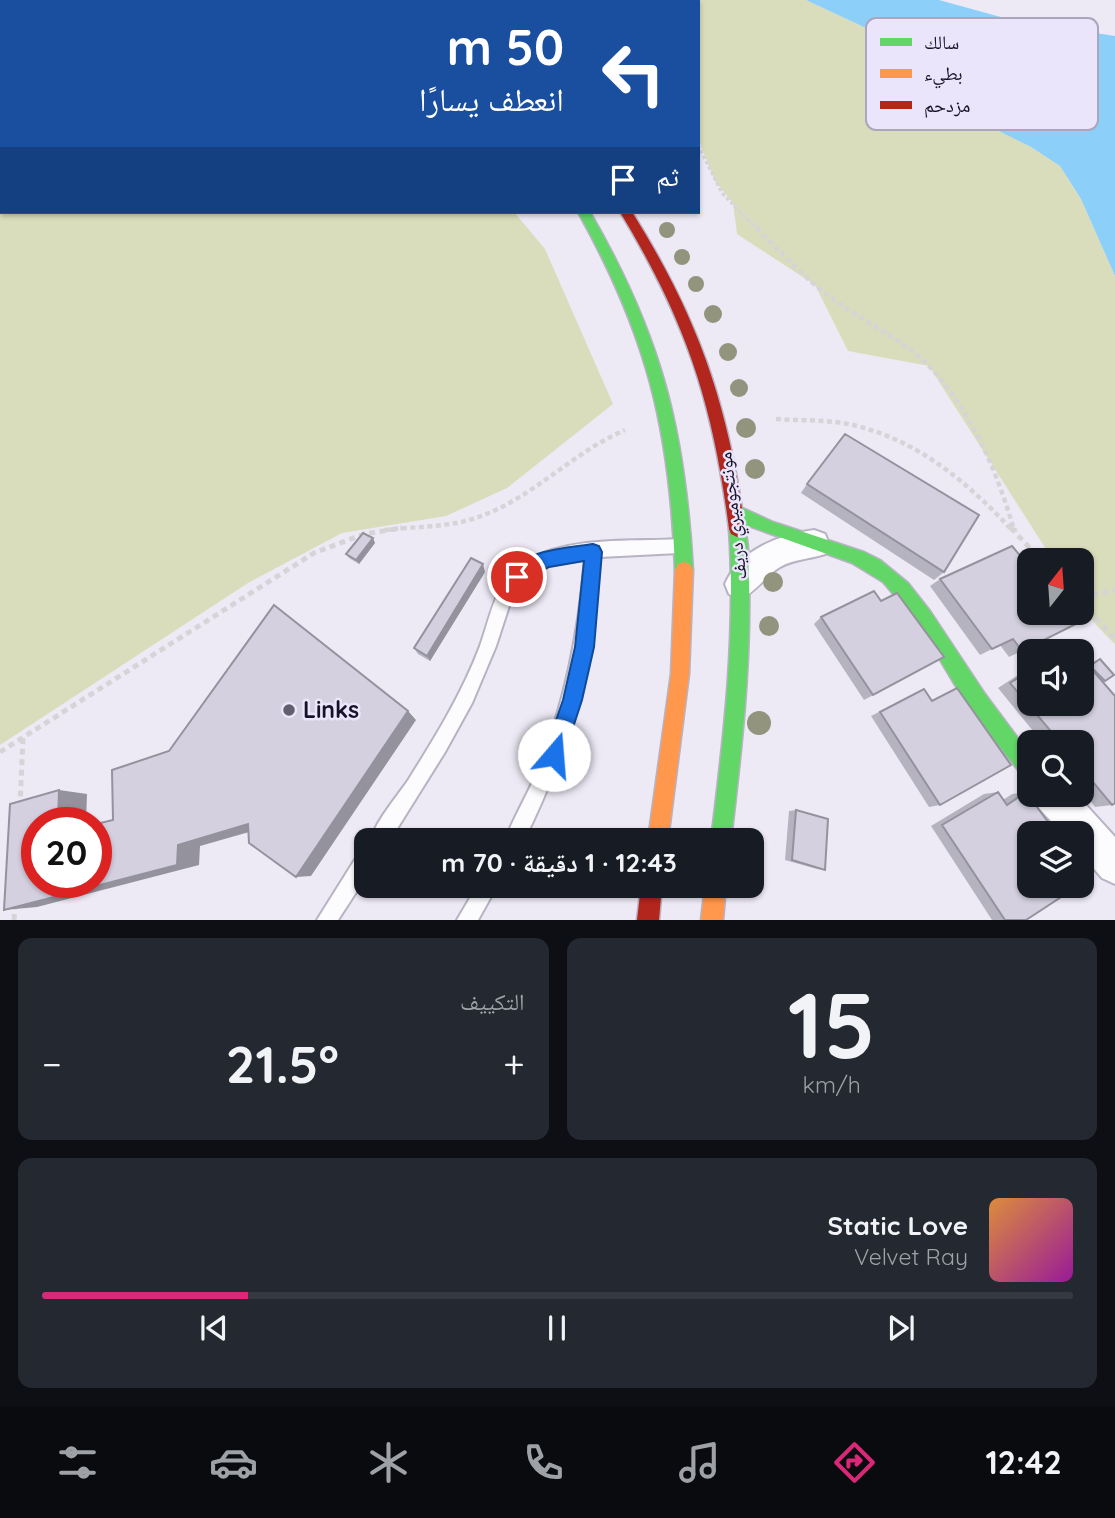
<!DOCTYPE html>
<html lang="ar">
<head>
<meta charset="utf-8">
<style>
  :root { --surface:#171b24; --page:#242831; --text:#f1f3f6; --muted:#9ea1a6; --line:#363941; --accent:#db2777 }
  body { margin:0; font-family:Quicksand,"Noto Naskh Arabic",sans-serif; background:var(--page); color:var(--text); direction:rtl; height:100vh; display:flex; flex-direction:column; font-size:26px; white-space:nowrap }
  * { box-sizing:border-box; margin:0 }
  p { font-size:23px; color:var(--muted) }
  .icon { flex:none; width:38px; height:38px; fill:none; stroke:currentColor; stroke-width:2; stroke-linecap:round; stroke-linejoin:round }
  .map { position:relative; height:920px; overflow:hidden; direction:ltr }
  .side { display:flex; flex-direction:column; gap:18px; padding:18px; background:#0d0f14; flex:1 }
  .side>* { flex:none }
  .top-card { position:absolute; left:0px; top:0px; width:700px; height:214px; box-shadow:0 2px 5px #0004; direction:rtl; background:#1a4fa0; color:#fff; overflow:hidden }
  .needle { width:46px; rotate:17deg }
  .buttons { position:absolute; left:1017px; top:548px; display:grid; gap:14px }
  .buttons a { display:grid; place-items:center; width:77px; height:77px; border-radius:14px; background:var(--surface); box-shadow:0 2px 5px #0004; font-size:35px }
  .speed { position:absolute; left:21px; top:807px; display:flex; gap:14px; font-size:35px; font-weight:700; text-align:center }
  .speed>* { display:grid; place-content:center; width:91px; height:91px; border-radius:50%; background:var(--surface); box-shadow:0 2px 5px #0004; line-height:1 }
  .speed .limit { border:10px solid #d22; background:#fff; color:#111 }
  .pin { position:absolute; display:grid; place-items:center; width:60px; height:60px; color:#fff; margin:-30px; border:4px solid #fff; border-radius:50%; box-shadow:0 2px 7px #0007 }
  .me { position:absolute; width:77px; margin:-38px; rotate:18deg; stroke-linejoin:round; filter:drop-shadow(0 0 5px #0008) }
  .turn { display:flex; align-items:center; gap:24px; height:147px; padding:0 21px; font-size:32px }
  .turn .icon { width:91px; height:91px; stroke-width:2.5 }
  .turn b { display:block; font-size:49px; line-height:60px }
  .then { display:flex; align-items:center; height:66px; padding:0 21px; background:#0003; gap:14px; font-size:26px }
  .big { font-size:52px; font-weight:800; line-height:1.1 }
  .side .tile { flex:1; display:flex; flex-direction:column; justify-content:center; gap:10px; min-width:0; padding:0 24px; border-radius:14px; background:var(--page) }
  .side .dial { align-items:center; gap:0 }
  .dial b { font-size:91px; line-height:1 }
  .song { display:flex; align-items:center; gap:21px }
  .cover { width:84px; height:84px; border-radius:10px; background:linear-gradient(135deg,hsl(30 70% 55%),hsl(300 70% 35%)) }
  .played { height:7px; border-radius:4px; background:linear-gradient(90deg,var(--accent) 20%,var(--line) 20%) }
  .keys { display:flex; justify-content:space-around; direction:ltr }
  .heat { display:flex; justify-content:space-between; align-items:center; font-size:38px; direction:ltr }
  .side .tiles { flex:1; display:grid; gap:18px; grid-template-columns:1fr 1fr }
  .tile:last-child { grid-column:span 2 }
  .trip { position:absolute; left:354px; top:828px; width:410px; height:70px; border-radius:14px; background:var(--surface); box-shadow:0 2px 5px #0004; font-weight:800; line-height:70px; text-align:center; direction:rtl }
  .menu { display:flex; height:112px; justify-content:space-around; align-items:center; background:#090b0e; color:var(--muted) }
  .menu .icon { width:49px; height:49px }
  .menu .current { color:var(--accent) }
  .menu b { font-size:32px; color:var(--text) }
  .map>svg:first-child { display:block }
  .green { fill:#d9ddbb }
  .water { fill:#8cd0fa }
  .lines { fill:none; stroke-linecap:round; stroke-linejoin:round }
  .lane-casing { stroke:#b7b3c2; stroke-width:4 }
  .street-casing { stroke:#b7b3c2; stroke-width:4 }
  .fast-casing { stroke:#b7b3c2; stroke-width:3 }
  .slow-casing { stroke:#b7b3c2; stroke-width:3 }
  .jam-casing { stroke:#b7b3c2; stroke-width:3 }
  .path-far2 { stroke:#d5d5d8; stroke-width:3.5; stroke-dasharray:3.5 2.5; stroke-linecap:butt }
  .path-far1 { stroke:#d5d5d8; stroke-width:4.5; stroke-dasharray:5 3.5; stroke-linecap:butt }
  .path { stroke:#d5d5d8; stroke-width:5; stroke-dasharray:6 4.5; stroke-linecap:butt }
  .lane { fill:#fcfcfe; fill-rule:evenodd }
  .street { fill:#fcfcfe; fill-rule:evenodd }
  .fast { fill:#63d668; fill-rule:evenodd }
  .slow { fill:#ff974d; fill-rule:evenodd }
  .jam { fill:#b3261e; fill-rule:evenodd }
  .tree { fill:#92947e }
  .wall { fill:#b6b3c1 }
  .shaded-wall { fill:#94929d }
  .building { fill:#d4d0e0; stroke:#94929d; stroke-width:2 }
  .route { fill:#1a73e8; stroke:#114b97; stroke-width:2 }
  .poi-dot { fill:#625e6e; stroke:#eae5fb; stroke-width:2.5 }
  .labels { text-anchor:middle; stroke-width:5; stroke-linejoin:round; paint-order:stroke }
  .street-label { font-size:19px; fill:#171225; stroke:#eae5fb }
  .near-poi-label { font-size:23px; font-weight:bold; fill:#171225; stroke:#eae5fb; text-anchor:start }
  .key { fill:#eae5fb; stroke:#aba6bb; stroke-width:2 }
  .key-label { font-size:19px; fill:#171225 }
</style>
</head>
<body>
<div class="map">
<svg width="1115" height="920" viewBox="0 0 1115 920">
  <rect width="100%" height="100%" fill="#edeaf6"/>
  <!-- green -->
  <path class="green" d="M 0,0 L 332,0 L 333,2 L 2,2 L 2,212 L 514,212 L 545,249 L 613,404 L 507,488 L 446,516 L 342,533 L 248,583 L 0,745 Z
    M 489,0 L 806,0 L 868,29 L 914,82 L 1031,147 L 1060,166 L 1081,199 L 1115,276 L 1115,644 C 1079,609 1082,609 1082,560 L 1053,560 L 929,366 L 848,351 L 815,285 L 737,234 L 733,203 L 715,181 L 698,138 L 698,2 Z"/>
  <!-- water -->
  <path class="water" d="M 806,0 L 939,0 L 1008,19 L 1115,36 L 1115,276 L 1081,199 L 1060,166 L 1031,147 L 949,106 L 914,82 L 868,29 Z"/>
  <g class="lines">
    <defs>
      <path id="lane" d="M 679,539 L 684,541 L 686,546 L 684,551 L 679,553 L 600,557 C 593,660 570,748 524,840 L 505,840 C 515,815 529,792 539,767 C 566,700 579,630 585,559 L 548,566 L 528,577 L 520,586 L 510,603 L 496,646 L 472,703 L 445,752 L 390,840 L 370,840 C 378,819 394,800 407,782 C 434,739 462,694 480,646 C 491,616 496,577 527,560 C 572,536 630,542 679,539 Z
        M 366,851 L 366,877 L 338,920 L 317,920 L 359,853 Z
        M 477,886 L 497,886 L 478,920 L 457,920 Z"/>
      <path id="street" d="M 814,530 L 825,534 L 829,544 L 825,554 C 810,559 794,559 780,567 C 765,576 756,592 740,599 L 729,594 L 725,584 C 740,549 779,535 814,530 Z
        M 1033,794 L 1076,794 L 1115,837 L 1115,884 L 1102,878 L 1082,855 L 1082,833 L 1062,833 L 1038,807 Z"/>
      <path id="fast" d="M 411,0 L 422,0 L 423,2 L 412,2 Z
        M 578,212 L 590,212 C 661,335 685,428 693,570 L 690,576 L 684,578 L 678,576 L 675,570 C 670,429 647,336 578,212 Z
        M 736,505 L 773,522 L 864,552 L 880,560 L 908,583 L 930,611 L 985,694 L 1029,753 L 1029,778 L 1022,775 L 996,742 L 955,685 L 918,623 L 883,582 L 852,563 L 743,524 C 750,540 748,565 749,583 C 751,669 741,754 731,840 L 711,840 C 724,736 736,634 729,529 L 731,524 L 740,523 L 730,517 L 728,512 L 730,507 Z"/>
      <path id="slow" d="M 684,562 L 690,564 L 693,570 L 689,674 L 668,840 L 648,840 L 671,674 L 675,570 L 678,564 Z
        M 705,886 L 726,886 L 723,920 L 701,920 Z"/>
      <path id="jam" d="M 376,0 L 387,0 L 388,2 L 377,2 Z
        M 620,212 L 632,212 C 699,319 728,404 745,529 L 743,534 L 737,537 L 731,534 L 729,529 C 713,403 686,321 620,212 Z
        M 641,886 L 662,886 L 659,920 L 637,920 Z"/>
    </defs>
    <!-- lane casing -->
    <use href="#lane" class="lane-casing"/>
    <!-- street casing -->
    <use href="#street" class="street-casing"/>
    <!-- fast casing -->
    <use href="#fast" class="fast-casing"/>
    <!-- slow casing -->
    <use href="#slow" class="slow-casing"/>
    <!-- jam casing -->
    <use href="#jam" class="jam-casing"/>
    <!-- path-far2 -->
    <path class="path-far2" d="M 491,0 L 493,2
      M 698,145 L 722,193 L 758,230"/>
    <!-- path-far1 -->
    <path class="path-far1" d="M 757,228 C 783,255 809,283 840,304 C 869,325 902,339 928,365 C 971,409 997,471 1014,530
      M 776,419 C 803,421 831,419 857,426 C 920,442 968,483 1012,530
      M 385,530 C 416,526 451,528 481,516 C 534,497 573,452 625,430"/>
    <!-- path -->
    <path class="path" d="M 1011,528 L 1041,560
      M 1014,528 L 1015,532
      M 1082,597 L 1115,590
      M 1082,602 L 1115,639
      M 0,752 L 314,553 L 364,534 L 402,528
      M 20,807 L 23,737
      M 14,920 L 15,903"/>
    <!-- lane -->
    <use href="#lane" class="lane"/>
    <!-- street -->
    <use href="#street" class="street"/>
    <!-- fast -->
    <use href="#fast" class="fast"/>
    <!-- slow -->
    <use href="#slow" class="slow"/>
    <!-- jam -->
    <use href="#jam" class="jam"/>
  </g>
  <!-- trees -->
  <g class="tree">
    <circle cx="667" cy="230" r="8"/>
    <circle cx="682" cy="257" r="8"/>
    <circle cx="696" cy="284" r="8"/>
    <circle cx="713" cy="314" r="9"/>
    <circle cx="728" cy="352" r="9"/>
    <circle cx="739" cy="388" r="9"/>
    <circle cx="746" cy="428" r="10"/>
    <circle cx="755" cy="469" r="10"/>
    <circle cx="773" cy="582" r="10"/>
    <circle cx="769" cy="626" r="10"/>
    <circle cx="759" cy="723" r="12"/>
  </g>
  <!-- wall -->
  <path class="wall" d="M 807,484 L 944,572 L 934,580 L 801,493 Z
    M 375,543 L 359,564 L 349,558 L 346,554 Z
    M 1012,546 L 1022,651 L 1009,657 L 1000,645 L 980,655 L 930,586 L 940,579 Z
    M 485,572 L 430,661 L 418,654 L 414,648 Z
    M 881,601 L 944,657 L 864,700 L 814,624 L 821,617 Z
    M 1100,659 L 1105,681 L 1103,682 L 1112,805 L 1095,807 L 1082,790 L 1082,742 L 1042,742 L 998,688 L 1029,668 L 1029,704 L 1092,662 Z
    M 957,688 L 940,805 L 929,807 L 871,716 L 924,689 L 932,700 Z
    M 998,792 L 1003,800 L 1012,794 L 1026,792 L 1026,920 L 992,920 L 931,826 L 984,794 Z
    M 796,810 L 825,870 L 817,869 L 785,860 L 789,811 Z"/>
  <!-- shaded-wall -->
  <path class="shaded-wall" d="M 373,538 L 375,543 L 359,564 L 356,560 Z
    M 483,564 L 485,572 L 430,661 L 427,656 Z
    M 408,711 L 416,720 L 311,876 L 296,877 Z
    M 59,790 L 87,794 L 86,822 L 58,822 Z
    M 248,824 L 266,827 L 200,846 L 199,865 L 37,907 L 4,910 L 178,845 Z"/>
  <!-- building -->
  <path class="building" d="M 845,434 L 979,515 L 944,572 L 807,484 Z
    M 363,533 L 373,538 L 356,560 L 346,554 Z
    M 1012,546 L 1029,566 L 1029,612 L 1067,612 L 1076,624 L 1022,651 L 1013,639 L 992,649 L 940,579 Z
    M 471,558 L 483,564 L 427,656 L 414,648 Z
    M 874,591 L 881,601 L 897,593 L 944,657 L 873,695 L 821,617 Z
    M 274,605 L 408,711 L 296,877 L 249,843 L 248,824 L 178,845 L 177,865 L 4,910 L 10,804 L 59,790 L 58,822 L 37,822 L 37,882 L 96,882 L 96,824 L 113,820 L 112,770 L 169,751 Z
    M 1069,645 L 1075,651 L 1059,651 Z
    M 1082,658 L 1115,696 L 1115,803 L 1112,805 L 1082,769 L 1082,742 L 1060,742 L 1010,683 L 1029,671 L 1029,704 L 1082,704 Z
    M 1100,659 L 1114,675 L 1105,681 L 1090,666 Z
    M 957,688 L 1011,765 L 940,805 L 880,712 L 924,689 L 932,701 Z
    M 998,792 L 1007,805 L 1026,792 L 1056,833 L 1029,833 L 1029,886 L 1078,886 L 1026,920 L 1005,920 L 942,825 Z
    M 796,810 L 828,819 L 825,870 L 792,860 Z
    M 1082,868 L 1089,878 L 1082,883 Z"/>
  <!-- route -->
  <path class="route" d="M 593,544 L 599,546 L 602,552 L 594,647 L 582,700 L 564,755 L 561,762 L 554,765 L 547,762 L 544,755 L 563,700 L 575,647 L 584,561 L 549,567 L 517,585 L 511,582 L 508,577 C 521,549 568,548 593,544 Z"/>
  <!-- markers -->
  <circle class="poi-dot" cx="289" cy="710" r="7"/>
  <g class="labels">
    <!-- street labels -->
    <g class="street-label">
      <text transform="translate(732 516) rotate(-97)" y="7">مونتجوميري دريف</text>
    </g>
    <!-- near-poi labels -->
    <g class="near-poi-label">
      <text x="303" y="718">Links</text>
    </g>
  </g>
  <!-- legend -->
  <rect x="866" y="18" width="232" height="112" rx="10" class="key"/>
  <rect x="880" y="38" width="32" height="8" fill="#63d668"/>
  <rect x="880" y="69" width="32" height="9" fill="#ff974d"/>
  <rect x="880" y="101" width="32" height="8" fill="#b3261e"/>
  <g class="key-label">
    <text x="924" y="49">سالك</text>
    <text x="924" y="80">بطيء</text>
    <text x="924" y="112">مزدحم</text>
  </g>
</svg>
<div class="buttons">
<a><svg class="needle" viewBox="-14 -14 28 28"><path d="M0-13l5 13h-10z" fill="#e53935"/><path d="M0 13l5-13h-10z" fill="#9ea1a6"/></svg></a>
<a><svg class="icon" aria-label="sound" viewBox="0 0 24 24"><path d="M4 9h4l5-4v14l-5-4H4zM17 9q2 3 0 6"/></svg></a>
<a><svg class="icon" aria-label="search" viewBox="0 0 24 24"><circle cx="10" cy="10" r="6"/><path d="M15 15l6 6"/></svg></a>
<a><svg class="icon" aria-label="layers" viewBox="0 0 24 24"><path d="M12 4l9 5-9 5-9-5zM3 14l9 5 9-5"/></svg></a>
</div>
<div class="speed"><div class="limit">20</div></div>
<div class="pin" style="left:517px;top:577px;background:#d93025"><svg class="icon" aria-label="arrive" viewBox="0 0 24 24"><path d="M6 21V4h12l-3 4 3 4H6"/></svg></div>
<svg class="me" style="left:554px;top:755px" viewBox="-20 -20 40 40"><circle r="19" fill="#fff"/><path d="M0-13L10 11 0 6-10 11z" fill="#1a73e8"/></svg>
<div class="trip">12:43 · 1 دقيقة · 70 m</div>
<div class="top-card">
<div class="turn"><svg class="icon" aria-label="left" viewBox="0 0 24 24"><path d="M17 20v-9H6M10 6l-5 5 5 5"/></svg><div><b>50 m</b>انعطف يسارًا</div></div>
<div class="then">ثم<svg class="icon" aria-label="arrive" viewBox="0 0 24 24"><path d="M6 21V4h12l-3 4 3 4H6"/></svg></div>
</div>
</div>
<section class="side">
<div class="tiles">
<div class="tile dial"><b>15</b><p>km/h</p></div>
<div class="tile"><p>التكييف</p>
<div class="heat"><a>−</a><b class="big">21.5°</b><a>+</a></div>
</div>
<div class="tile">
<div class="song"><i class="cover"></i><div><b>Static Love</b><p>Velvet Ray</p></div></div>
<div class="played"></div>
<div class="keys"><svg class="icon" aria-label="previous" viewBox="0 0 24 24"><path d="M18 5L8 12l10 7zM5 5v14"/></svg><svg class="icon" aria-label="pause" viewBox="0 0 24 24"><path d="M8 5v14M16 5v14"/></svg><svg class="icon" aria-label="next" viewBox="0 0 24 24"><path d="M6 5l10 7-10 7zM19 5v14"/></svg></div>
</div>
</div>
</section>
<nav class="menu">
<b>12:42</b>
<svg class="icon current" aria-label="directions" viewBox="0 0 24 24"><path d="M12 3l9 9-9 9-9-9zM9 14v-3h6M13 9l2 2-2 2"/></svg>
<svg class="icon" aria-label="music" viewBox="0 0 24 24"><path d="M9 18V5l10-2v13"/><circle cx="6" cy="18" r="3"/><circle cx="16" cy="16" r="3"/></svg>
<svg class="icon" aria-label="phone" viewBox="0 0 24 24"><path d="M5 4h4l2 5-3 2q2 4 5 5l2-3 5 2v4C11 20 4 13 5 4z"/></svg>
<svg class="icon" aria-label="climate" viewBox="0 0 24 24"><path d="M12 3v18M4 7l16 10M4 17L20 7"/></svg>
<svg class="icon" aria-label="car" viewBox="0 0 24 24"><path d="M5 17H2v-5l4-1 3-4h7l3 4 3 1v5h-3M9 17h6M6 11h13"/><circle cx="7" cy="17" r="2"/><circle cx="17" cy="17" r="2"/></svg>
<svg class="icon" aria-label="filters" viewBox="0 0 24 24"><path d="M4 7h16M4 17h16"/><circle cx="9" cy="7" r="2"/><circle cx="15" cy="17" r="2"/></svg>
</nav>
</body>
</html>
